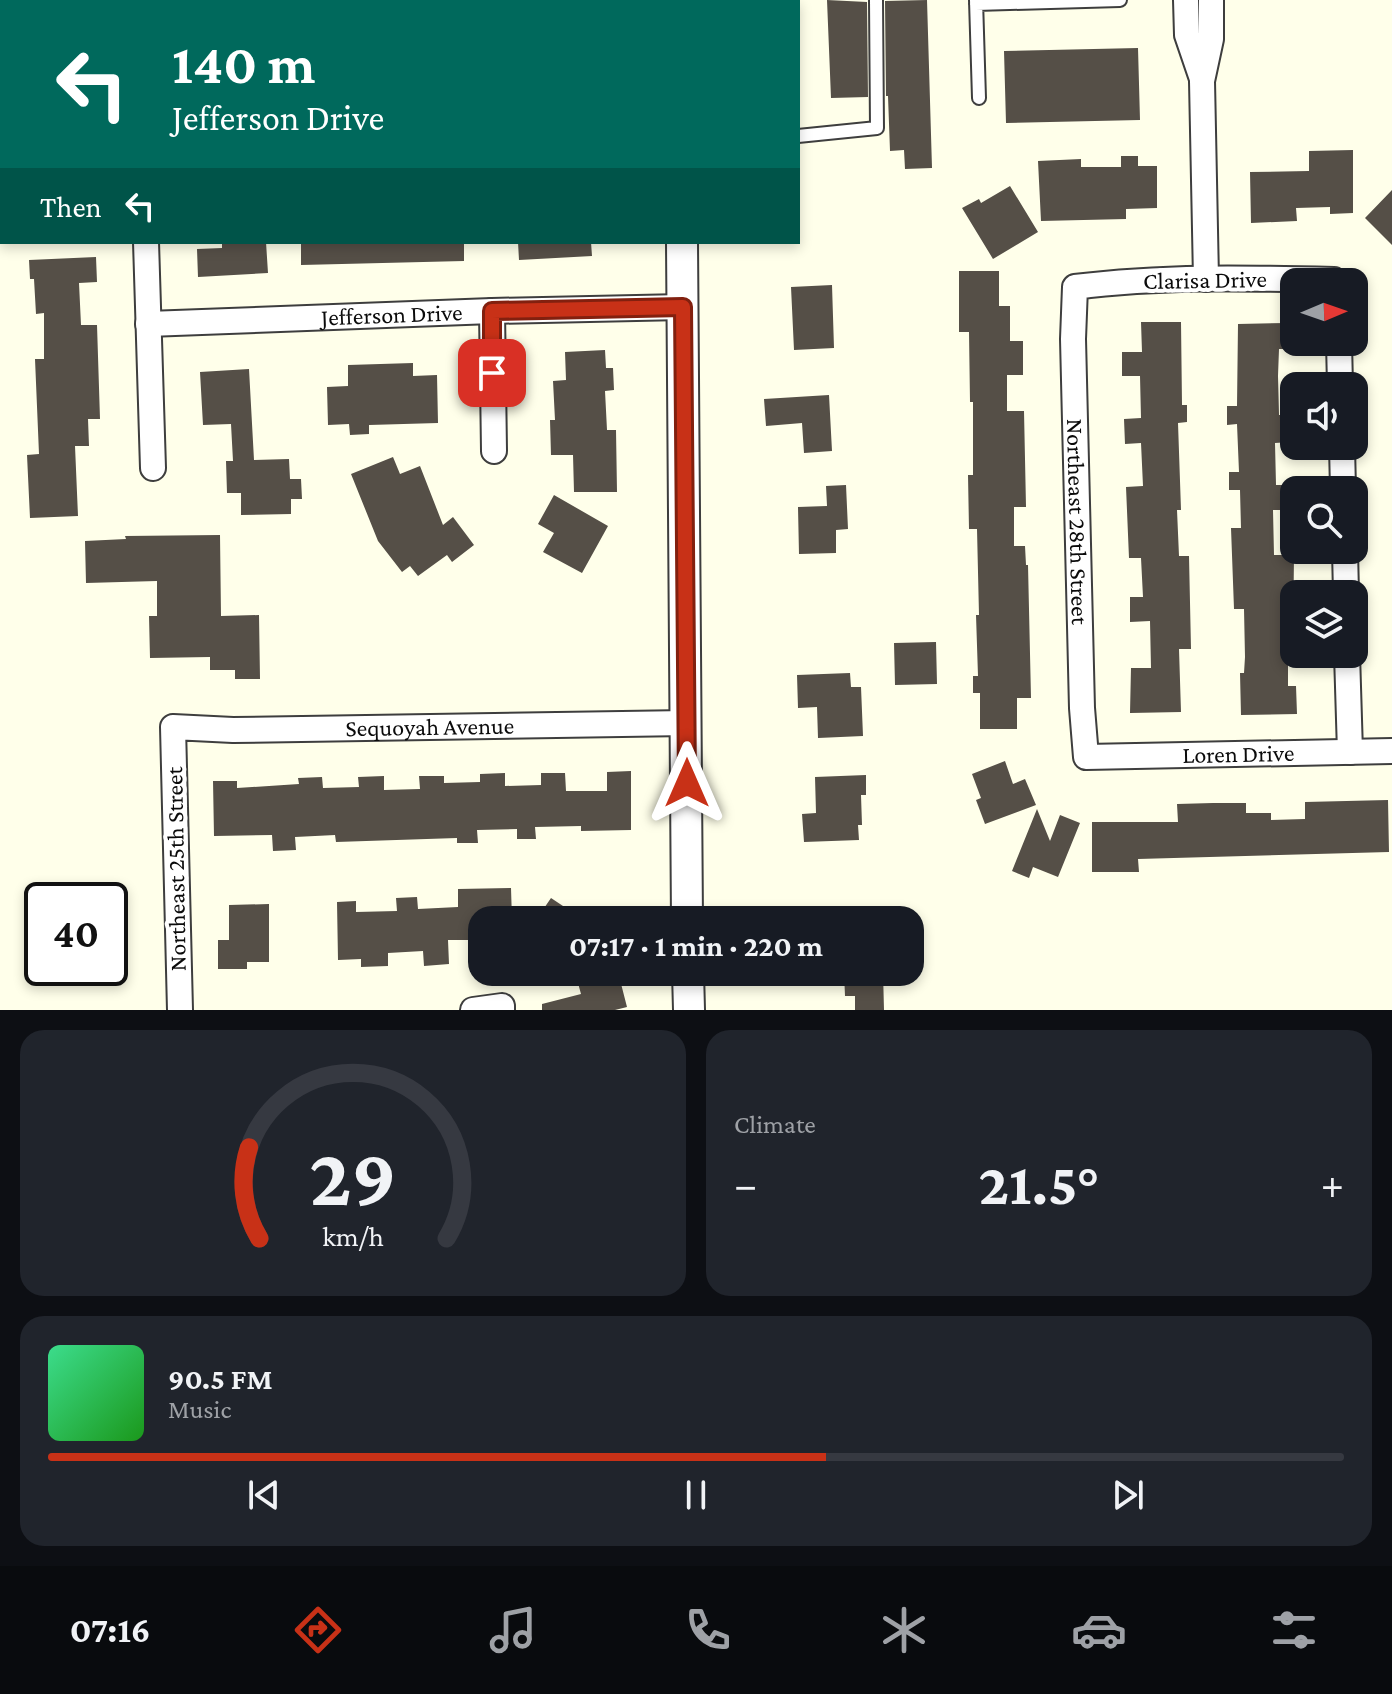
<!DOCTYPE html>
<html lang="en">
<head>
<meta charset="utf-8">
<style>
  :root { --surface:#171b24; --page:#20242c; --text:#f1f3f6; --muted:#9ea1a6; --line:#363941; --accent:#c83117 }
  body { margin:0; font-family:"Crimson Pro",serif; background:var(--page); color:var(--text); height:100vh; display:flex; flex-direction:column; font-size:30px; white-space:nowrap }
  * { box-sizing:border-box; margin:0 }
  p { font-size:26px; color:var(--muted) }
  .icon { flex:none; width:44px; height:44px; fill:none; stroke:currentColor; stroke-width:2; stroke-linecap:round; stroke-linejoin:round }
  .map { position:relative; height:1010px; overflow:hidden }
  .sheet { display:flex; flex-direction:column; gap:20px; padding:20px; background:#0d0f14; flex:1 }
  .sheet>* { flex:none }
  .guide { position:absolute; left:0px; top:0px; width:800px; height:244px; box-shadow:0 4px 12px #0003; background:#00695c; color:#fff; overflow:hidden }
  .needle { width:52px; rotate:88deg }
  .buttons { position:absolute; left:1280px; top:268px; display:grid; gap:16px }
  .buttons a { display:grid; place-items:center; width:88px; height:88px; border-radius:16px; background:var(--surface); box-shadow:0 4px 12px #0003; font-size:40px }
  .speed { position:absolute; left:24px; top:882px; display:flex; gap:16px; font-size:40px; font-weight:700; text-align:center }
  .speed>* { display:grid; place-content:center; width:104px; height:104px; border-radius:50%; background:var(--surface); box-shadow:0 4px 12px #0003; line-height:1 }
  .speed .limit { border:4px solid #111; border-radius:12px; background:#fff; color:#111 }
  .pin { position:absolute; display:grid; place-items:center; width:68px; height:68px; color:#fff; margin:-34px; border-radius:16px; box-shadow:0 4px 12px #0006 }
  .me { position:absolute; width:88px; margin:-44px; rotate:0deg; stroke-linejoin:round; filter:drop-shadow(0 0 6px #0008) }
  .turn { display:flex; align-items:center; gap:28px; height:168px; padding:0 40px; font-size:36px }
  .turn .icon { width:104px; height:104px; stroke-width:2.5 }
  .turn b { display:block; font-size:56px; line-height:68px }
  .then { display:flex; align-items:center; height:76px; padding:0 40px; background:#0003; gap:16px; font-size:30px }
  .big { font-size:60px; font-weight:700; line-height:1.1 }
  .sheet .widget { flex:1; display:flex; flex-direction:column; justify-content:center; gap:12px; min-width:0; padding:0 28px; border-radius:24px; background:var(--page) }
  .sheet .dial { align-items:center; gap:0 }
  .dial svg { height:208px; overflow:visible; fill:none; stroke:var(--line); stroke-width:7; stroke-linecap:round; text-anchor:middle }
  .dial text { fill:var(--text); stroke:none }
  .song { display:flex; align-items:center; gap:24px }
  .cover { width:96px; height:96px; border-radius:12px; background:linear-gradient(135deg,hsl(150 70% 55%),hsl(120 70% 35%)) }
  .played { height:8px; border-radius:4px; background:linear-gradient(90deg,var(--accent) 60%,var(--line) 60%) }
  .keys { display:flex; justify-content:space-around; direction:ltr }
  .heat { display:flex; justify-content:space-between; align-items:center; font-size:44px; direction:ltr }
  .sheet .tiles { flex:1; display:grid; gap:20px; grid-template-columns:1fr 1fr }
  .widget:last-child { grid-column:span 2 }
  .trip { position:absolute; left:468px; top:906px; width:456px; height:80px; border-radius:24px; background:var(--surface); box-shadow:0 4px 12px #0003; font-weight:700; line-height:80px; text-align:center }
  .tabs { display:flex; height:128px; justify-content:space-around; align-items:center; background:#090b0e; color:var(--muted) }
  .tabs .icon { width:56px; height:56px }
  .tabs .active { color:var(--accent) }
  .tabs b { font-size:36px; color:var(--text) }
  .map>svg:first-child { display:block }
  .building { fill:#554f47 }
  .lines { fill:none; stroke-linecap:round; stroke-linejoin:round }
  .service-casing { stroke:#3e3e3e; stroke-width:16 }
  .minor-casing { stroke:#3e3e3e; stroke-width:28 }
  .tertiary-casing { stroke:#3e3e3e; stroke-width:34 }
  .service { stroke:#fff; stroke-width:12 }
  .minor { stroke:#fff; stroke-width:24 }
  .tertiary { stroke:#fff; stroke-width:30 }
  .route-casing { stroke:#82200f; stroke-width:20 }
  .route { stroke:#c83117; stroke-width:14 }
  .labels { text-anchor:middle; stroke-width:8; stroke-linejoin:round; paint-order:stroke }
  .street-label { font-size:24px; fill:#0b0b0b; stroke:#fff }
</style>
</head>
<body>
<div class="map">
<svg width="1392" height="1010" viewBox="0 0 1392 1010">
  <rect width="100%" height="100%" fill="#ffffea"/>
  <!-- building -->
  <path class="building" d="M 827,0 L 867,2 L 868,97 L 831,98 Z
    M 927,0 L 932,168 L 905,169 L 904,150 L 890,151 L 888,96 L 886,96 L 885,1 Z
    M 1138,48 L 1140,120 L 1006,123 L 1004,51 Z
    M 1353,150 L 1353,213 L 1330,214 L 1330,207 L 1296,208 L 1297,221 L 1251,223 L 1250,172 L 1309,171 L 1309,151 Z
    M 1121,156 L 1138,156 L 1138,166 L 1157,166 L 1157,208 L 1126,209 L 1126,219 L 1041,221 L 1038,161 L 1081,159 L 1081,167 L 1121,167 Z
    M 1010,186 L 1038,232 L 993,259 L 962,208 L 979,199 L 981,203 Z
    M 1392,190 L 1392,245 L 1365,218 Z
    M 222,242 L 266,242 L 268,273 L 198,277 L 197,249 L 222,248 Z
    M 301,242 L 464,242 L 464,261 L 301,265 Z
    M 518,242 L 591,242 L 592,256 L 519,260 Z
    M 96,257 L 97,282 L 79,283 L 81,325 L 97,325 L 100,419 L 88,419 L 89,446 L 75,446 L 78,516 L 30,518 L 27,455 L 39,454 L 35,359 L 44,359 L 44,313 L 36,314 L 34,279 L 30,279 L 29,260 Z
    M 959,271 L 999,271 L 999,306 L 1010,306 L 1010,341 L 1023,341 L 1023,375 L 1007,375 L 1007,411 L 1024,411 L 1026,507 L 1014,507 L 1014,546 L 1025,546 L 1026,565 L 1028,565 L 1031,698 L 1017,698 L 1017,729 L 980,729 L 980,693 L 973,693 L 973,676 L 978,676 L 976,615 L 979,615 L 977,529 L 969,529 L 968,475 L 973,475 L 973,402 L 970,402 L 969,332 L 959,332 Z
    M 832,285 L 834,348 L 794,350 L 791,287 Z
    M 1141,322 L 1181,322 L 1182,405 L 1187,405 L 1187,422 L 1178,423 L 1181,510 L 1177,510 L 1179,556 L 1189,556 L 1191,649 L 1179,649 L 1181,712 L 1130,713 L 1131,668 L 1151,668 L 1150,621 L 1130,622 L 1130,597 L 1143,597 L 1141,558 L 1129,558 L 1126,487 L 1143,486 L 1141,443 L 1125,444 L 1124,419 L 1141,418 L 1140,376 L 1122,376 L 1122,352 L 1142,352 Z
    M 1288,323 L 1288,349 L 1279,349 L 1278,376 L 1279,415 L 1290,415 L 1290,442 L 1275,443 L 1276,485 L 1291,485 L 1292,510 L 1273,510 L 1274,555 L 1294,555 L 1293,640 L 1288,640 L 1288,686 L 1296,686 L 1297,714 L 1241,715 L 1240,673 L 1244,673 L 1245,657 L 1244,609 L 1234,609 L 1231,528 L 1241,528 L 1240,490 L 1229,490 L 1229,472 L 1239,472 L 1237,424 L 1227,425 L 1227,406 L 1237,406 L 1238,324 Z
    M 605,350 L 606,368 L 613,368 L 614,390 L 605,391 L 607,430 L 616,430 L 617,492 L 574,492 L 573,455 L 551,455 L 550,420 L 555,420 L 553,381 L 566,380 L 565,352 Z
    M 413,363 L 413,376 L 437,375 L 438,423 L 369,425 L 369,434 L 350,435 L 349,424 L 328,425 L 327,387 L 348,386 L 348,365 Z
    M 249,369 L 254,460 L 289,459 L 290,479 L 301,479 L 302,499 L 291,499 L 291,514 L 241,515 L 241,493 L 227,493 L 226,461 L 233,461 L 231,424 L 203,425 L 200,372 Z
    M 829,395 L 832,451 L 804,453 L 802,423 L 766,426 L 764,399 Z
    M 393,457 L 400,474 L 420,466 L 443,525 L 453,517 L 474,545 L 452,562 L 447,555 L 418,576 L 410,566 L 402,572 L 378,541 L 351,474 Z
    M 846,485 L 848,529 L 836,530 L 836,553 L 799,554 L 798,507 L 827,506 L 826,486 Z
    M 554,495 L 608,526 L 582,573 L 543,552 L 554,533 L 538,524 Z
    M 220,535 L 221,616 L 259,615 L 260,679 L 235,679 L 235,670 L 210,670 L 210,657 L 150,658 L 149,616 L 157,616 L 157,581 L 86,583 L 85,541 L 126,539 L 125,536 Z
    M 936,642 L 937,684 L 895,685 L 894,643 Z
    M 850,673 L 851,687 L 861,687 L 863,736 L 818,738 L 817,707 L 798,708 L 797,675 Z
    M 1005,761 L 1013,784 L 1025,779 L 1036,805 L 985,824 L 976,800 L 981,798 L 972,774 Z
    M 631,771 L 631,830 L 581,831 L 581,826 L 535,827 L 536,839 L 517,839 L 517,829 L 477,830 L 478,843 L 457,843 L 457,838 L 336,842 L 335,835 L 295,837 L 296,850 L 273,851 L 272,835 L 214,836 L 213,781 L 237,781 L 237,788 L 299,784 L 298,778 L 322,777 L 323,788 L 359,787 L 358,777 L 384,776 L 384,790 L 420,789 L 419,776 L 444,776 L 444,783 L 480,782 L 480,774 L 505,773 L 505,786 L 541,785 L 541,773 L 565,773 L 566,791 L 607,791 L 607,772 Z
    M 866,775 L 866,795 L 861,795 L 862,825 L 858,825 L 859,840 L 804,842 L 802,814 L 816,813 L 815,777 Z
    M 1388,800 L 1389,852 L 1138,859 L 1139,872 L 1092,872 L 1092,822 L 1178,822 L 1177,804 L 1213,803 L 1246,803 L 1246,813 L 1271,813 L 1271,820 L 1305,819 L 1305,802 Z
    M 1037,809 L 1050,841 L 1060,815 L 1080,823 L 1058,877 L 1033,867 L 1029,878 L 1012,871 Z
    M 511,888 L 512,920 L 482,920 L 482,940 L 448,940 L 449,964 L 424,966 L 423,951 L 388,953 L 388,966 L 361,967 L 361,959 L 338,960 L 337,902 L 356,901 L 356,912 L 397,911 L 396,898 L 417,897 L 418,909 L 458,907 L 458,889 Z
    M 551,898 L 584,920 L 536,920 Z
    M 269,904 L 269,962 L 247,962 L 247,969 L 218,969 L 218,940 L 229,940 L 229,905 Z
    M 575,972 L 618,972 L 627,1007 L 615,1010 L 542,1010 L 542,1004 L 581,994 Z
    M 844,972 L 883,972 L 884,1010 L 855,1010 L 855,996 L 845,996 Z"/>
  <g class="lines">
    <defs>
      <path id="service" d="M 976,0 L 979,98
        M 976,4 L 1120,0
        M 798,136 L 877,128 L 876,0"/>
      <g id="minor">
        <path d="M 1186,0 L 1187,35 L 1202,79"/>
        <path d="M 0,122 L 2,122"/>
        <path d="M 146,242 L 153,468"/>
        <path d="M 1206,279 L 1202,81 L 1211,39 L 1211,0"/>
        <path id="s1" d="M 1334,282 L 1334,280 C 1248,278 1161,276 1075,287 L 1073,339 L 1082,708 L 1086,757 L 1392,751"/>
        <path d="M 492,311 L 494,451"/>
        <path id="s2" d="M 148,324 L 492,311 L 683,307"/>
        <path d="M 1339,342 L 1340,386"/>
        <path d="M 1342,446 L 1343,490"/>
        <path d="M 1345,550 L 1346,594"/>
        <path d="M 1347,654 L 1350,752"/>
        <path id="s3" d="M 180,1010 L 173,727 L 233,730 L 687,723"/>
        <path d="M 473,1010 L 502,1006 L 502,1010"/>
      </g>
      <path id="tertiary" d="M 678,0 L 678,2
        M 682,242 L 687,920
        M 688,972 L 689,1010"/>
    </defs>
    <!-- service casing -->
    <use href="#service" class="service-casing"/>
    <!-- minor casing -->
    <use href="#minor" class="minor-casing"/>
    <!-- tertiary casing -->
    <use href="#tertiary" class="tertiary-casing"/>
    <!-- service -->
    <use href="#service" class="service"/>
    <!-- minor -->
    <use href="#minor" class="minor"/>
    <!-- tertiary -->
    <use href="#tertiary" class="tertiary"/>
  </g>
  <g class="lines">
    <defs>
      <path id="route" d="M 492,373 L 492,311 L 683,307 L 687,783"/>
    </defs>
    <!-- route casing -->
    <use href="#route" class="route-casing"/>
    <!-- route -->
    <use href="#route" class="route"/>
  </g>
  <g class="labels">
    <!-- street labels -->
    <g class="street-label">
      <text transform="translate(1205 280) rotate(-1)" y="8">Clarisa Drive</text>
      <text dy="8" stroke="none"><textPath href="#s2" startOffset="244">Jefferson Drive</textPath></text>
      <text dy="8" stroke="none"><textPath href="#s1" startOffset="496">Northeast 28th Street</textPath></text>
      <text dy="8" stroke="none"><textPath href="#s3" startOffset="540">Sequoyah Avenue</textPath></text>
      <text dy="8" stroke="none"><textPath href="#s1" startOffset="884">Loren Drive</textPath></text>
      <text transform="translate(176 869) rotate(-91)" y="8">Northeast 25th Street</text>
    </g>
  </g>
</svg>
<div class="buttons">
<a><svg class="needle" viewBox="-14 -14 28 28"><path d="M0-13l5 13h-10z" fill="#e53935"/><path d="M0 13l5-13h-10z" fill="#9ea1a6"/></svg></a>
<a><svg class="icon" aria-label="sound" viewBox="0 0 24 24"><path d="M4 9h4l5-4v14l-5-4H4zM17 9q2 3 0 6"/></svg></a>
<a><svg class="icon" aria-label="search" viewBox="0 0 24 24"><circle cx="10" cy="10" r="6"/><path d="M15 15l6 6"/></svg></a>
<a><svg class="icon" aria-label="layers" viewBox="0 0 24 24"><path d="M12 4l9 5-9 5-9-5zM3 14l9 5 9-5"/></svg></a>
</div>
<div class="speed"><div class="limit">40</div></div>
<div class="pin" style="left:492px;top:373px;background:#d93025"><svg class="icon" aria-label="arrive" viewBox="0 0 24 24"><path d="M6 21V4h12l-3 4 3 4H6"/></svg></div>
<svg class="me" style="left:687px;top:783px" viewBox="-20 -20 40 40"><path d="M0-17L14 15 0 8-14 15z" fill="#c83117" stroke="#fff" stroke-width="4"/></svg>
<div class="trip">07:17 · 1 min · 220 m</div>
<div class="guide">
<div class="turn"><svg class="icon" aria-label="left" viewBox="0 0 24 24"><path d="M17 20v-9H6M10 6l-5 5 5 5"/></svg><div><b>140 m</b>Jefferson Drive</div></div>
<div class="then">Then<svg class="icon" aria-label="left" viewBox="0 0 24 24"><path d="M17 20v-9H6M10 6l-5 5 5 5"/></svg></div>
</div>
</div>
<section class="sheet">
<div class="tiles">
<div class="widget dial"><svg viewBox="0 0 100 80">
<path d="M14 69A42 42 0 1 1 86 69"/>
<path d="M14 69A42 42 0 0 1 10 34" stroke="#c83117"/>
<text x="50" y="56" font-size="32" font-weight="700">29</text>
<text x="50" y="72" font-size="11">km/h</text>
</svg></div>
<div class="widget"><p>Climate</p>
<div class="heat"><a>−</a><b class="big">21.5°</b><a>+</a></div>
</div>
<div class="widget">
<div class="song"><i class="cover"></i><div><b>90.5 FM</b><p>Music</p></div></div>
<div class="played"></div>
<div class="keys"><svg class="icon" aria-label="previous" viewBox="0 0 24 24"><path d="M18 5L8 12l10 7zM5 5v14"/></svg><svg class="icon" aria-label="pause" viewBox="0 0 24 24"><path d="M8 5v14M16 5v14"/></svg><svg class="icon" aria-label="next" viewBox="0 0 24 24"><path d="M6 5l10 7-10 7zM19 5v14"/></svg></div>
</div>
</div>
</section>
<nav class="tabs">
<b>07:16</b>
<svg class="icon active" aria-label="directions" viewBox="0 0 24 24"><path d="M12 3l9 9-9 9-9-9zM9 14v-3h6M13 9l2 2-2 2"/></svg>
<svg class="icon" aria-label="music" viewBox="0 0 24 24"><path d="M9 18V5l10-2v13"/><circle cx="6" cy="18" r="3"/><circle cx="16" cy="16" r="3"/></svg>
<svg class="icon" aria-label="phone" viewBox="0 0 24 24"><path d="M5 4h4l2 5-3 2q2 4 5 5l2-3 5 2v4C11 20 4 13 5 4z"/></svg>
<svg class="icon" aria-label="climate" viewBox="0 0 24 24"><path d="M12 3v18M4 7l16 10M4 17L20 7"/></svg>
<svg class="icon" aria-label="car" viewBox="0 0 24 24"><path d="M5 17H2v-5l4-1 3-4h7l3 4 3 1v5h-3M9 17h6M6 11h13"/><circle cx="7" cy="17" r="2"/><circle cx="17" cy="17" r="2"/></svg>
<svg class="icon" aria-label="filters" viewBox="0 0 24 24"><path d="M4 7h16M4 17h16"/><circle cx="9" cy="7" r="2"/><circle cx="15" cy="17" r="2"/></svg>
</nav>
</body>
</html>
